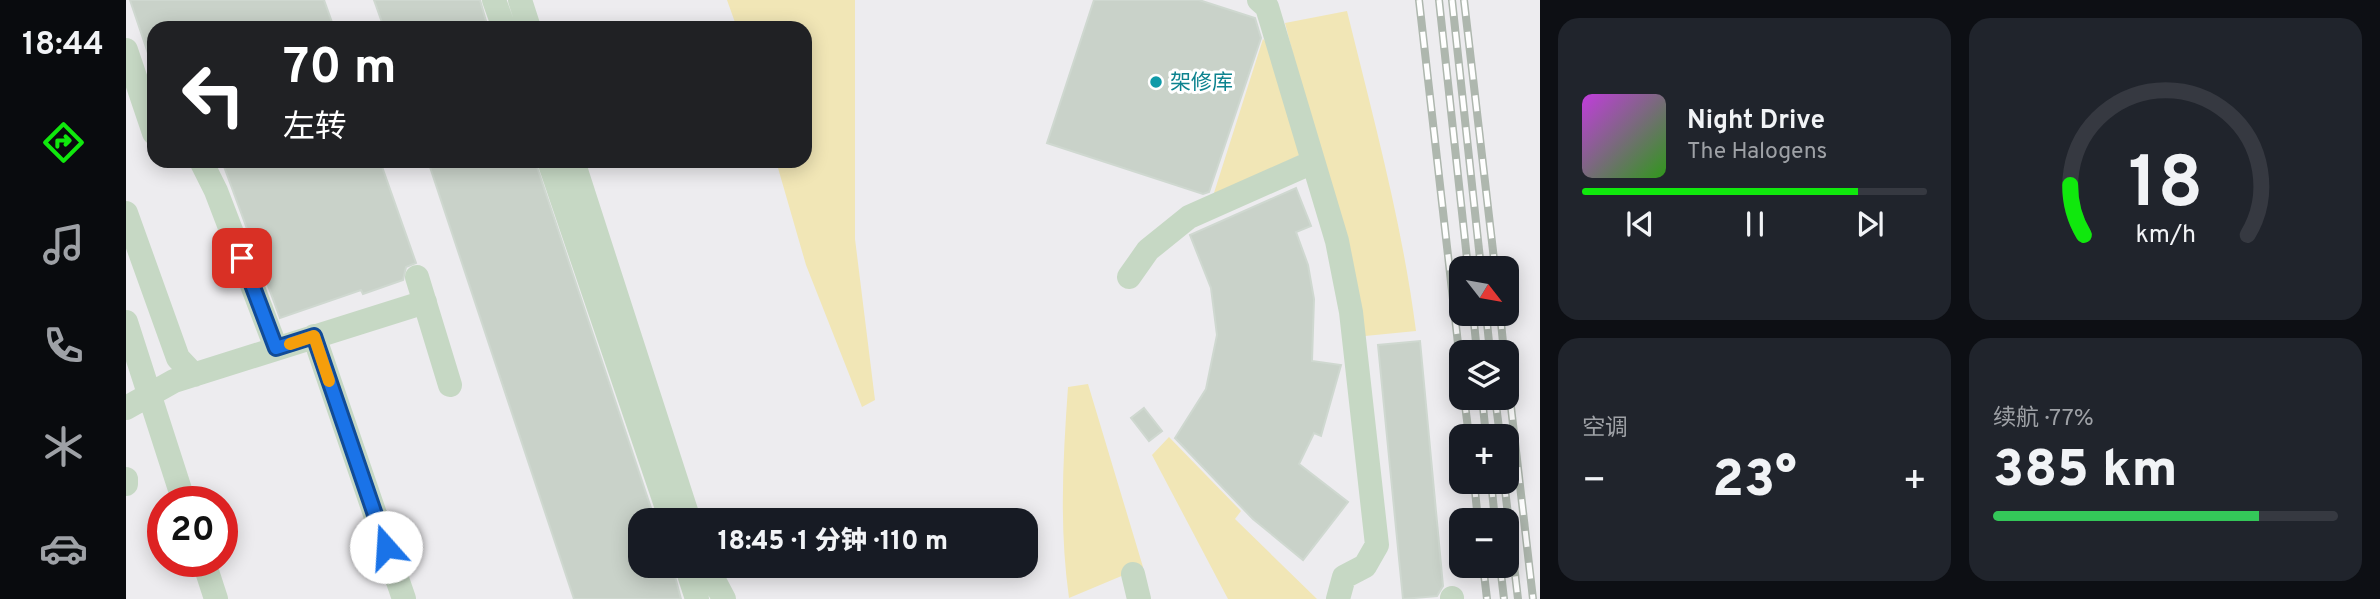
<!DOCTYPE html>
<html lang="zh">
<head>
<meta charset="utf-8">
<style>
  :root { --surface:#171b24; --page:#20242c; --text:#f1f3f6; --muted:#9ea1a6; --line:#363941; --accent:#10e80d }
  body { margin:0; font-family:Overpass,"Noto Sans SC",sans-serif; background:var(--page); color:var(--text); height:100vh; display:flex; flex-direction:column; font-size:26px; white-space:nowrap }
  * { box-sizing:border-box; margin:0 }
  p { font-size:23px; color:var(--muted) }
  .icon { flex:none; width:38px; height:38px; fill:none; stroke:currentColor; stroke-width:2; stroke-linecap:round; stroke-linejoin:round }
  .map { position:relative; flex:1; overflow:hidden }
  .panel { display:flex; flex-direction:column; gap:18px; padding:18px; background:#0d0f14; width:840px }
  .panel>* { flex:none }
  .banner { position:absolute; left:21px; top:21px; width:665px; height:147px; border-radius:21px; box-shadow:0 4px 18px #0003; background:#202124; color:#fff; overflow:hidden }
  .needle { width:46px; rotate:121deg }
  .controls { position:absolute; left:1323px; top:256px; display:grid; gap:14px }
  .controls a { display:grid; place-items:center; width:70px; height:70px; border-radius:14px; background:var(--surface); box-shadow:0 4px 18px #0003; font-size:35px }
  .speed { position:absolute; left:21px; top:486px; display:flex; gap:14px; font-size:35px; font-weight:700; text-align:center }
  .speed>* { display:grid; place-content:center; width:91px; height:91px; border-radius:50%; background:var(--surface); box-shadow:0 4px 18px #0003; line-height:1 }
  .speed .limit { border:10px solid #d22; background:#fff; color:#111 }
  .pin { position:absolute; display:grid; place-items:center; width:60px; height:60px; color:#fff; margin:-30px; border-radius:14px; box-shadow:0 4px 10px #0006 }
  .me { position:absolute; width:77px; margin:-38px; rotate:341deg; stroke-linejoin:round; filter:drop-shadow(0 0 5px #0008) }
  .turn { display:flex; align-items:center; gap:24px; height:147px; padding:0 21px; font-size:32px }
  .turn .icon { width:91px; height:91px; stroke-width:2.5 }
  .turn b { display:block; font-size:49px; line-height:60px }
  .big { font-size:52px; font-weight:800; line-height:1.1 }
  .panel .card { flex:1; display:flex; flex-direction:column; justify-content:center; gap:10px; min-width:0; padding:0 24px; border-radius:21px; background:var(--page) }
  .panel .dial { align-items:center; gap:0 }
  .dial svg { height:182px; overflow:visible; fill:none; stroke:var(--line); stroke-width:7; stroke-linecap:round; text-anchor:middle }
  .dial text { fill:var(--text); stroke:none }
  .song { display:flex; align-items:center; gap:21px }
  .cover { width:84px; height:84px; border-radius:10px; background:linear-gradient(135deg,hsl(290 70% 55%),hsl(110 70% 35%)) }
  .played { height:7px; border-radius:4px; background:linear-gradient(90deg,var(--accent) 80%,var(--line) 80%) }
  .keys { display:flex; justify-content:space-around; direction:ltr }
  .heat { display:flex; justify-content:space-between; align-items:center; font-size:38px; direction:ltr }
  .charge { height:10px; border-radius:5px; background:linear-gradient(90deg,#34c759 77%,var(--line) 0) }
  .panel .tiles { flex:1; display:grid; gap:18px; grid-template-columns:repeat(2,1fr) }
  .trip { position:absolute; left:502px; top:508px; width:410px; height:70px; border-radius:21px; background:var(--surface); box-shadow:0 4px 18px #0003; font-weight:800; line-height:70px; text-align:center }
  main { display:flex; flex:1; min-height:0 }
  .tab-bar { display:flex; flex-direction:column; width:126px; justify-content:space-around; align-items:center; background:#090b0e; color:var(--muted) }
  .tab-bar .icon { width:49px; height:49px }
  .tab-bar .selected { color:var(--accent) }
  .tab-bar b { font-size:32px; color:var(--text) }
  .map>svg:first-child { display:block }
  .green { fill:#f1e6b6 }
  .building { fill:#c9d2c9; stroke:#cfd8d0; stroke-width:2 }
  .lines { fill:none; stroke-linecap:round; stroke-linejoin:round }
  .minor { stroke:#c6d8c4; stroke-width:24 }
  .rail-casing { stroke:#aeb7ae; stroke-width:8 }
  .rail { stroke:#fff; stroke-width:5; stroke-dasharray:16; stroke-linecap:butt }
  .route-casing { stroke:#114b97; stroke-width:18 }
  .route { stroke:#1a73e8; stroke-width:12 }
  .slow { stroke:#f59e0b; stroke-width:12 }
  .culture-dot { fill:#0f9aa8; stroke:#fff; stroke-width:2.5 }
  .labels { text-anchor:middle; stroke-width:6; stroke-linejoin:round; paint-order:stroke }
  .culture-label { font-size:21px; fill:#0d838f; stroke:#fff; text-anchor:start }
</style>
</head>
<body>
<main>
<nav class="tab-bar">
<b>18:44</b>
<svg class="icon selected" aria-label="directions" viewBox="0 0 24 24"><path d="M12 3l9 9-9 9-9-9zM9 14v-3h6M13 9l2 2-2 2"/></svg>
<svg class="icon" aria-label="music" viewBox="0 0 24 24"><path d="M9 18V5l10-2v13"/><circle cx="6" cy="18" r="3"/><circle cx="16" cy="16" r="3"/></svg>
<svg class="icon" aria-label="phone" viewBox="0 0 24 24"><path d="M5 4h4l2 5-3 2q2 4 5 5l2-3 5 2v4C11 20 4 13 5 4z"/></svg>
<svg class="icon" aria-label="climate" viewBox="0 0 24 24"><path d="M12 3v18M4 7l16 10M4 17L20 7"/></svg>
<svg class="icon" aria-label="car" viewBox="0 0 24 24"><path d="M5 17H2v-5l4-1 3-4h7l3 4 3 1v5h-3M9 17h6M6 11h13"/><circle cx="7" cy="17" r="2"/><circle cx="17" cy="17" r="2"/></svg>
</nav>
<div class="map">
<svg width="1414" height="599" viewBox="0 0 1414 599">
  <rect width="100%" height="100%" fill="#edecef"/>
  <!-- green -->
  <path class="green" d="M 601,0 L 729,0 L 729,239 L 749,400 L 736,407 L 680,265 L 650,161 L 679,161 L 679,28 L 611,28 Z
    M 1221,11 C 1247,117 1276,222 1290,331 L 1239,336 L 1159,23 Z
    M 1137,39 L 1141,43 L 1176,154 L 1087,196 Z
    M 962,384 L 1017,567 L 943,598 C 933,527 937,458 942,387 Z
    M 1043,437 L 1115,511 L 1109,519 L 1191,599 L 1102,599 L 1026,455 Z"/>
  <!-- building -->
  <path class="building" d="M 4,0 L 198,0 L 208,28 L 28,28 L 28,61 L 25,62 Z
    M 248,0 L 354,0 L 362,28 L 258,28 Z
    M 968,0 L 1073,0 L 1129,18 L 1135,38 L 1083,192 L 1077,194 L 921,143 Z
    M 96,161 L 254,161 L 290,263 L 280,267 L 277,280 L 237,294 L 235,290 L 154,318 Z
    M 302,161 L 409,161 L 529,520 L 514,520 L 514,565 L 546,565 L 555,599 L 448,599 Z
    M 1170,188 L 1185,226 L 1170,232 L 1182,265 L 1188,299 L 1186,361 L 1215,365 L 1195,436 L 1188,433 L 1173,464 L 1222,502 L 1177,560 L 1127,519 L 1049,438 L 1080,389 L 1091,335 L 1085,288 L 1064,235 Z
    M 1294,341 L 1317,586 L 1311,596 L 1277,599 L 1252,345 Z
    M 1018,408 L 1036,431 L 1023,441 L 1005,418 Z"/>
  <g class="lines">
    <!-- minor -->
    <path class="minor" d="M 368,0 L 378,28
      M 394,0 L 403,28
      M 1133,0 L 1141,7 L 1211,241 L 1225,312 L 1251,545 L 1239,566 L 1218,577 L 1212,599
      M 0,50 L 28,133
      M 75,161 L 90,191 L 150,348
      M 423,161 L 545,520
      M 447,161 L 563,520
      M 0,213 L 52,358 L 68,375
      M 291,277 L 324,385
      M 1003,277 L 1022,250 L 1063,217 L 1187,162
      M 0,322 L 58,502
      M 188,336 L 278,599
      M 0,408 L 48,381 L 299,302
      M 0,479 L 0,484
      M 78,562 L 90,599
      M 560,565 L 571,599
      M 580,565 L 598,599
      M 1007,574 L 1013,599
      M 1326,598 L 1326,599"/>
    <defs>
      <path id="rail" d="M 1293,0 L 1335,370
        M 1313,0 L 1342,268
        M 1326,0 L 1355,268
        M 1338,0 L 1369,268
        M 1347,313 L 1351,352
        M 1360,313 L 1364,352
        M 1374,313 L 1378,352
        M 1381,372 L 1407,599
        M 1338,397 L 1343,436
        M 1356,397 L 1360,436
        M 1369,397 L 1374,436
        M 1348,481 L 1352,520
        M 1365,481 L 1369,520
        M 1378,481 L 1392,599
        M 1357,565 L 1361,599
        M 1374,565 L 1378,599"/>
    </defs>
    <!-- rail casing -->
    <use href="#rail" class="rail-casing"/>
    <!-- rail -->
    <use href="#rail" class="rail"/>
  </g>
  <g class="lines">
    <defs>
      <path id="route" d="M 116,258 L 150,348 L 188,336 L 260,547"/>
    </defs>
    <!-- route casing -->
    <use href="#route" class="route-casing"/>
    <!-- route -->
    <use href="#route" class="route"/>
    <!-- slow -->
    <path class="slow" d="M 164,344 L 188,336 L 203,381"/>
  </g>
  <!-- markers -->
  <circle class="culture-dot" cx="1030" cy="82" r="7"/>
  <g class="labels">
    <!-- culture labels -->
    <g class="culture-label">
      <text x="1044" y="89">架修库</text>
    </g>
  </g>
</svg>
<div class="controls">
<a><svg class="needle" viewBox="-14 -14 28 28"><path d="M0-13l5 13h-10z" fill="#e53935"/><path d="M0 13l5-13h-10z" fill="#9ea1a6"/></svg></a>
<a><svg class="icon" aria-label="layers" viewBox="0 0 24 24"><path d="M12 4l9 5-9 5-9-5zM3 14l9 5 9-5"/></svg></a>
<a>+</a>
<a>−</a>
</div>
<div class="speed"><div class="limit">20</div></div>
<div class="pin" style="left:116px;top:258px;background:#d93025"><svg class="icon" aria-label="arrive" viewBox="0 0 24 24"><path d="M6 21V4h12l-3 4 3 4H6"/></svg></div>
<svg class="me" style="left:260px;top:547px" viewBox="-20 -20 40 40"><circle r="19" fill="#fff"/><path d="M0-13L10 11 0 6-10 11z" fill="#1a73e8"/></svg>
<div class="trip">18:45 · 1 分钟 · 110 m</div>
<div class="banner">
<div class="turn"><svg class="icon" aria-label="left" viewBox="0 0 24 24"><path d="M17 20v-9H6M10 6l-5 5 5 5"/></svg><div><b>70 m</b>左转</div></div>
</div>
</div>
<section class="panel">
<div class="tiles">
<div class="card">
<div class="song"><i class="cover"></i><div><b>Night Drive</b><p>The Halogens</p></div></div>
<div class="played"></div>
<div class="keys"><svg class="icon" aria-label="previous" viewBox="0 0 24 24"><path d="M18 5L8 12l10 7zM5 5v14"/></svg><svg class="icon" aria-label="pause" viewBox="0 0 24 24"><path d="M8 5v14M16 5v14"/></svg><svg class="icon" aria-label="next" viewBox="0 0 24 24"><path d="M6 5l10 7-10 7zM19 5v14"/></svg></div>
</div>
<div class="card dial"><svg viewBox="0 0 100 80">
<path d="M14 69A42 42 0 1 1 86 69"/>
<path d="M14 69A42 42 0 0 1 8 47" stroke="#10e80d"/>
<text x="50" y="56" font-size="32" font-weight="700">18</text>
<text x="50" y="72" font-size="11">km/h</text>
</svg></div>
<div class="card"><p>空调</p>
<div class="heat"><a>−</a><b class="big">23°</b><a>+</a></div>
</div>
<div class="card"><p>续航 · 77%</p><b class="big">385 km</b><div class="charge"></div></div>
</div>
</section>
</main>
</body>
</html>
